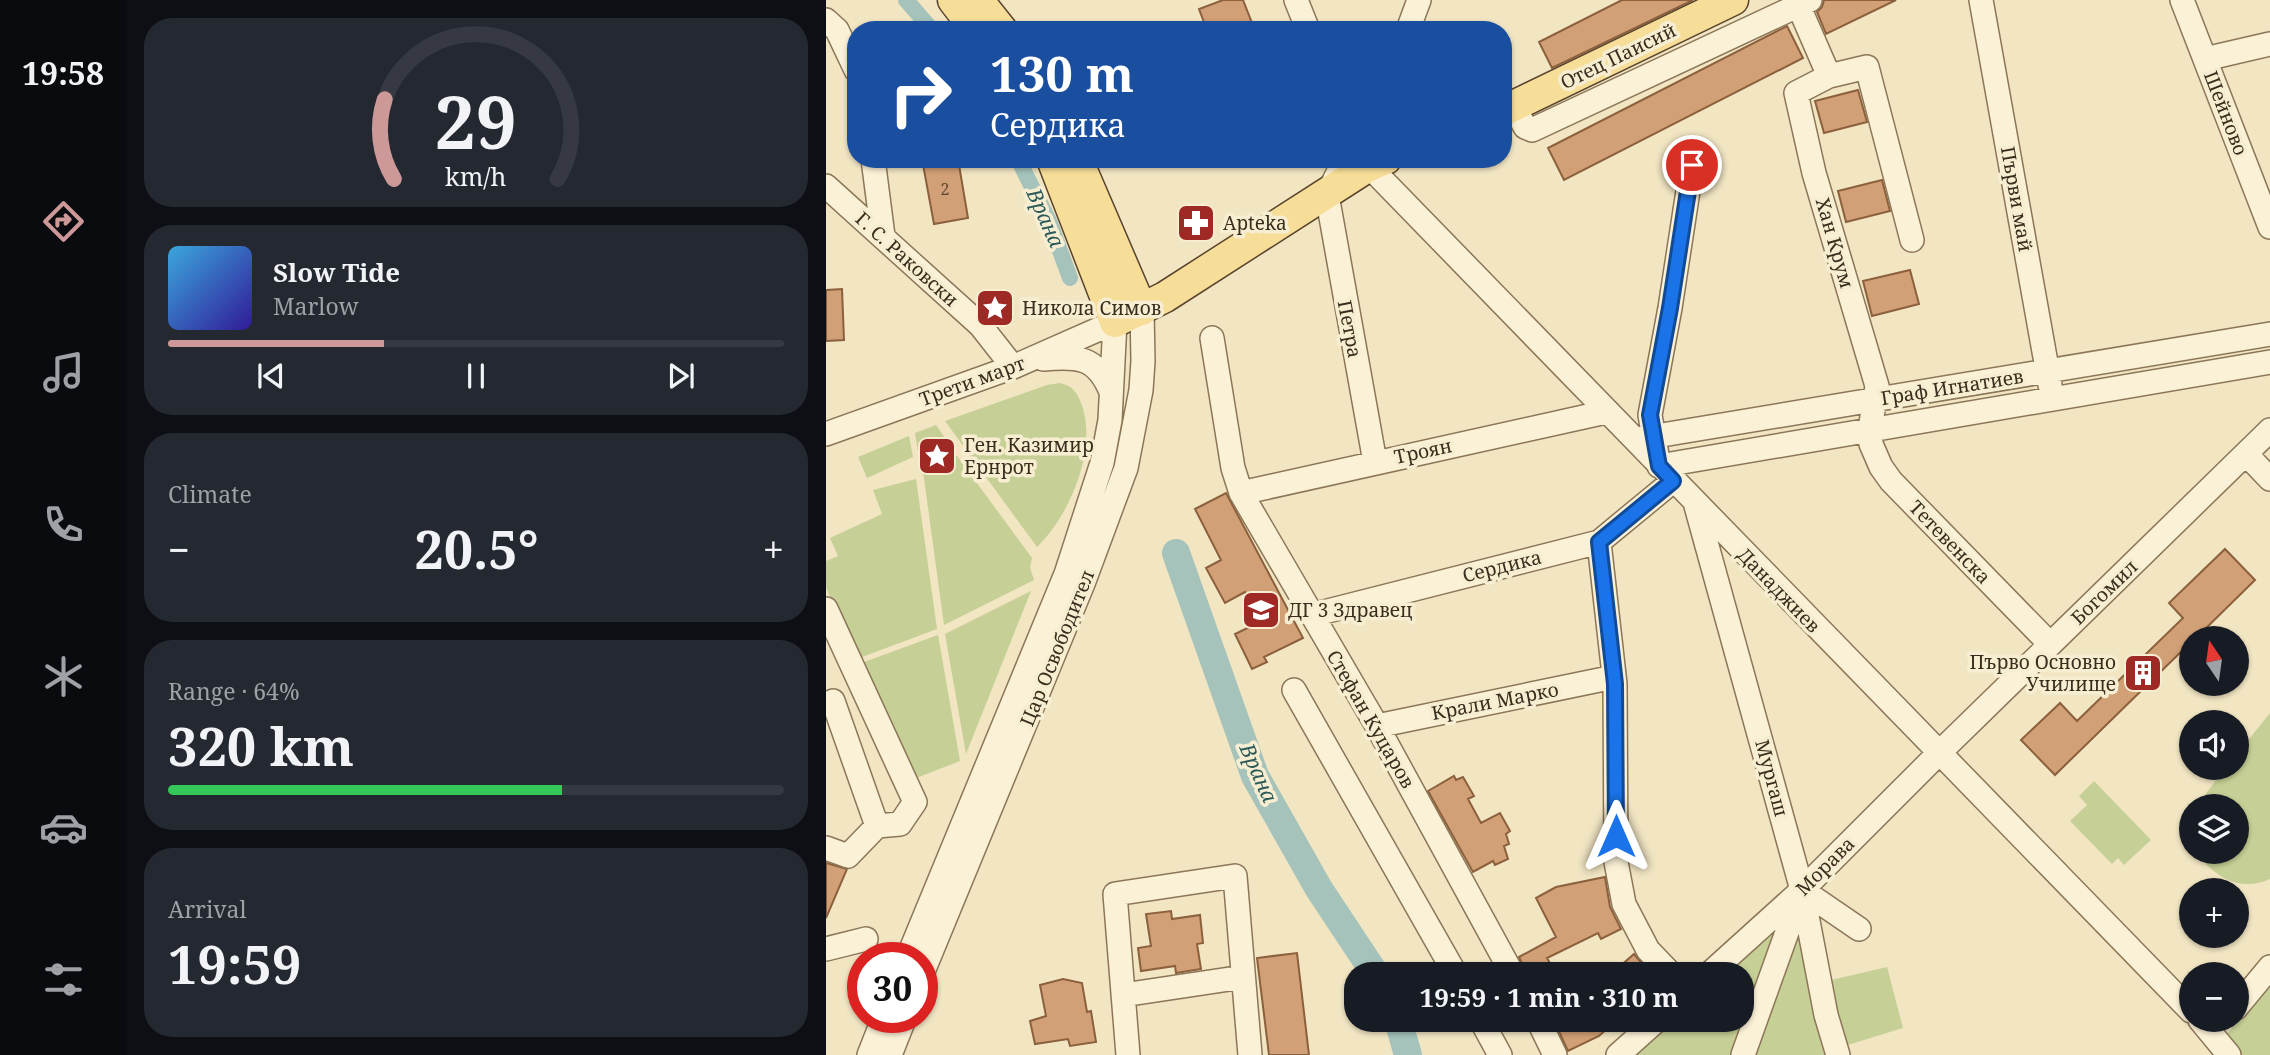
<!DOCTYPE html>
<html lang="en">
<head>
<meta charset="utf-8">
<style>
  :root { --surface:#171b24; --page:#242831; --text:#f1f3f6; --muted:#9ea1a6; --line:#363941; --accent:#cc9898 }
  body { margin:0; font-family:"Noto Serif",serif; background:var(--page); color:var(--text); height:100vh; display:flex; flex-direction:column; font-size:26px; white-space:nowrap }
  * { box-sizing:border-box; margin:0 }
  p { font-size:23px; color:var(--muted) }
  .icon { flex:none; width:38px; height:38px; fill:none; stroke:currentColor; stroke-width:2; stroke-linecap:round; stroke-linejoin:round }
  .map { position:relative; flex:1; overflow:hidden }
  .sheet { display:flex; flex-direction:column; gap:18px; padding:18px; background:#0d0f14; width:700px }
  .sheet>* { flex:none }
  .banner { position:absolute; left:21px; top:21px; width:665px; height:147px; border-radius:28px; box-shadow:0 2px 5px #0004; background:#1a4fa0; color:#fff; overflow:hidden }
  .needle { width:46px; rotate:347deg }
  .controls { position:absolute; left:1353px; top:626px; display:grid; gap:14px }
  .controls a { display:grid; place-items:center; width:70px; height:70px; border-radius:50%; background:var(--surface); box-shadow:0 2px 5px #0004; font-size:35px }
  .speed { position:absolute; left:21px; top:942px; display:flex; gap:14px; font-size:35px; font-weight:700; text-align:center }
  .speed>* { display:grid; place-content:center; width:91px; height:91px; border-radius:50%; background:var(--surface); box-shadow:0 2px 5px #0004; line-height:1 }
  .speed .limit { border:10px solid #d22; background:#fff; color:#111 }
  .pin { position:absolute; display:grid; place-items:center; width:60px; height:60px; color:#fff; margin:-30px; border:4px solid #fff; border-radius:50%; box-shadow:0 2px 7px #0007 }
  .me { position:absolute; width:77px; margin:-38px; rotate:0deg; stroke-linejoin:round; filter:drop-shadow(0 0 5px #0008) }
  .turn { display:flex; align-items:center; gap:24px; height:147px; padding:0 28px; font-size:32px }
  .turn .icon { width:91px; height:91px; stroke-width:2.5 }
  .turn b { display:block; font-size:49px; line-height:60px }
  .big { font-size:52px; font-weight:700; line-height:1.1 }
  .sheet .tile { flex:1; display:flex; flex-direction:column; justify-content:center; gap:10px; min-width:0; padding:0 24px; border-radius:28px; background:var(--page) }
  .sheet .dial { align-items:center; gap:0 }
  .dial svg { height:182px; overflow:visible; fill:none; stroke:var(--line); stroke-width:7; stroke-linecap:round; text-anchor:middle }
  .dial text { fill:var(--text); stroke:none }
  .song { display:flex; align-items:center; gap:21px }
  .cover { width:84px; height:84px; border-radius:10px; background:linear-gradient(135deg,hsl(200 70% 55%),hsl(250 70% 35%)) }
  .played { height:7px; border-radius:4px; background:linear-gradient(90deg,var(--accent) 35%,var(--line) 35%) }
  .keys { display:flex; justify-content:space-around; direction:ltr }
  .heat { display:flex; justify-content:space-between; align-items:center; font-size:38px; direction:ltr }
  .charge { height:10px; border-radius:5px; background:linear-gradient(90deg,#34c759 64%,var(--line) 0) }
  .trip { position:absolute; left:518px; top:962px; width:410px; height:70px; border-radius:28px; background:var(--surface); box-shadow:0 2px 5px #0004; font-weight:700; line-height:70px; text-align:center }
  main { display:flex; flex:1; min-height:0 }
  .tabs { display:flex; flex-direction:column; width:126px; justify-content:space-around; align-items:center; background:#090b0e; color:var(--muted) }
  .tabs .icon { width:49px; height:49px }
  .tabs .current { color:var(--accent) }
  .tabs b { font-size:32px; color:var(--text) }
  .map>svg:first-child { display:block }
  .green { fill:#c6cf95 }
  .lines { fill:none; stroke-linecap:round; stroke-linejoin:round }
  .canal { stroke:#a5c3bb; stroke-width:16 }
  .river { stroke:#a5c3bb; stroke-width:28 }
  .building { fill:#d1a076; stroke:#8c603d; stroke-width:2 }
  .minor-casing { stroke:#8c7658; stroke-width:26 }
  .major-casing { stroke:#59432d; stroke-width:33 }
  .minor { stroke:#fbf1d6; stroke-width:23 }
  .major { stroke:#f6dd98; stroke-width:30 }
  .route-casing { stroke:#114b97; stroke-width:18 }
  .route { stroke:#1a73e8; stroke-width:12 }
  .labels { text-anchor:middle; stroke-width:7; stroke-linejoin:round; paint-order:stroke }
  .number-label { font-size:16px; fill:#604a33 }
  .street-label { font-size:19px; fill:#3b2d1d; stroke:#f7eed2 }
  .poi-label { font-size:19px; fill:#3b2d1d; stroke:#f7eed2; text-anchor:start }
  .water-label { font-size:21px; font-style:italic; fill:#2c5b5a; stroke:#f7eed2 }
</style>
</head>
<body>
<main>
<nav class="tabs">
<b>19:58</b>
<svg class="icon current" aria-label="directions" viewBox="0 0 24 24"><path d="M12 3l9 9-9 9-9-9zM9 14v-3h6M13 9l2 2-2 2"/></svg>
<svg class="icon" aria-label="music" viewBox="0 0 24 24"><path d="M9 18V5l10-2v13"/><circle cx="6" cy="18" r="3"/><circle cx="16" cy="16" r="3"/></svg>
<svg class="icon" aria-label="phone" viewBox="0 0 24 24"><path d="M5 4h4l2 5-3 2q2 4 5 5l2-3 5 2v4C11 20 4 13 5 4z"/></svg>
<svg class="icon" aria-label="climate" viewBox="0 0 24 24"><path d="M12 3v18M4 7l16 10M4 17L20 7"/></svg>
<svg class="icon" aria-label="car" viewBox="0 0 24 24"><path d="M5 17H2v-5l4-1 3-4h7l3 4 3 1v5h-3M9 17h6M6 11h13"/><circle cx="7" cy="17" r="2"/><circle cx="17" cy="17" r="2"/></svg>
<svg class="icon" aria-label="filters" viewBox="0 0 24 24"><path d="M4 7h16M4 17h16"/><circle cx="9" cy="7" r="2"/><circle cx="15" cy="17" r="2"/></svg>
</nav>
<section class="sheet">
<div class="tile dial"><svg viewBox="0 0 100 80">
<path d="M14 69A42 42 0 1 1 86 69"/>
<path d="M14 69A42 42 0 0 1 10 34" stroke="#cc9898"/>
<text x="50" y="56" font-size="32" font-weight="700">29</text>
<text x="50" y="72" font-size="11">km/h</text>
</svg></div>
<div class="tile">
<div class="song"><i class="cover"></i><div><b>Slow Tide</b><p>Marlow</p></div></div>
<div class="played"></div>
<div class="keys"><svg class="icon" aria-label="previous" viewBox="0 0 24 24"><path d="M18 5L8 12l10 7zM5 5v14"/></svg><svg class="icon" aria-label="pause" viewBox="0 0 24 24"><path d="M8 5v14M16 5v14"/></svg><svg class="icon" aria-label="next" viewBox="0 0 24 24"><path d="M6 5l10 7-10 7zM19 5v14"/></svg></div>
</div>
<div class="tile"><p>Climate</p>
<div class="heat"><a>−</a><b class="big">20.5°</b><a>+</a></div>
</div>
<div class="tile"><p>Range · 64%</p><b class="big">320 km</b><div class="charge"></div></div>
<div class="tile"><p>Arrival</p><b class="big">19:59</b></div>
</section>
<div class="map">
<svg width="1444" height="1055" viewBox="0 0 1444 1055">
  <rect width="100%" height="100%" fill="#f1e5c2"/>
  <!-- green -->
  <path class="green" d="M 234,383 C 248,386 253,395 257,409 C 270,453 243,516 211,547 L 119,421 L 221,385 Z
    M 110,425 L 121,441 L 110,441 L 92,452 L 89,433 Z
    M 83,436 L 87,457 L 41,478 L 32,457 Z
    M 121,454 L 131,456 L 206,558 L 204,568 L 208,580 L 118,625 L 97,471 L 102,463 Z
    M 90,479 L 111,629 L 28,660 L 0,587 L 0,561 L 12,556 L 4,538 L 56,514 L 47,490 Z
    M 205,591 L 140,754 L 119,634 Z
    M 112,635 L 134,761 L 85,780 L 30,665 Z
    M 1444,713 L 1444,879 C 1414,893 1387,876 1370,852 L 1410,852 L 1410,807 L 1370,807 L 1399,768 L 1410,768 L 1411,754 Z
    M 1268,781 L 1325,840 L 1298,865 L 1292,858 L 1286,864 L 1244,821 L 1261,805 L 1253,796 Z
    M 972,914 L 1007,1055 L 922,1055 Z
    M 955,927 L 909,1055 L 806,1055 L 847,1020 L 915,1020 L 915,975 L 900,975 Z
    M 1061,967 L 1077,1028 L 1015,1047 L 1001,981 Z
    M 1444,982 L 1444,1055 L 1410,1055 L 1396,1040 Z"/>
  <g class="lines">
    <!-- canal -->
    <path class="canal" d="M 80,0 L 106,30
      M 192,159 L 223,221 L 244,278"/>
    <!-- river -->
    <path class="river" d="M 350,553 L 429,776 L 493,889 L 550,975
      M 572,1020 L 582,1055"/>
  </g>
  <!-- building -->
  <path class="building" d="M 397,0 L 417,0 L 426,23 L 408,30 L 381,30 L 373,9 Z
    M 796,0 L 867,0 L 726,68 L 713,42 Z
    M 998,0 L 1070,0 L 1000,34 L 991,12 L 996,7 Z
    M 961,26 L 977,58 L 738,180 L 722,148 Z
    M 1032,90 L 1041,122 L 998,133 L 989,101 Z
    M 96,159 L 132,159 L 142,218 L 108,224 Z
    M 1056,180 L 1064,211 L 1020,222 L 1012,191 Z
    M 1084,270 L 1093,304 L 1046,316 L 1037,281 Z
    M 16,289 L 18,340 L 0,341 L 0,290 Z
    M 400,493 L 477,638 L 438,657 L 441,662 L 426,669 L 409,634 L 434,622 L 419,592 L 399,603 L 380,568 L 395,560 L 369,509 Z
    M 1399,549 L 1429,580 L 1369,639 L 1365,639 L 1365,642 L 1229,775 L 1195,740 L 1234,703 L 1251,721 L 1357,618 L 1343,603 Z
    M 628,776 L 630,780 L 637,777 L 648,796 L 642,799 L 655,823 L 674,813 L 684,831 L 680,834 L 683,844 L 678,846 L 682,859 L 669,865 L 667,861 L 647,872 L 602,791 Z
    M 0,863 L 21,869 L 0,918 Z
    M 779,877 L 784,907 L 795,929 L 775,939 L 772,933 L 721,958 L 728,970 L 718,975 L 701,975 L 693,957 L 730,937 L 710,898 L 730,887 Z
    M 345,911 L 346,919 L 374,915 L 377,943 L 371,944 L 375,969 L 350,973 L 349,966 L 315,971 L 312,948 L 325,946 L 320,914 Z
    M 471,953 L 483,1055 L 443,1055 L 431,958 Z
    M 808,954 L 826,975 L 784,975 Z
    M 237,979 L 256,983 L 261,1012 L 265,1011 L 270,1042 L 244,1046 L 242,1039 L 209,1044 L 204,1021 L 220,1016 L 214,985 Z
    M 735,1020 L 791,1020 L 773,1036 L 742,1051 L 729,1023 Z"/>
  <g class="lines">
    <defs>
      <path id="minor" d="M 470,0 L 482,30
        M 970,0 L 1003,76
        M 1155,0 L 1224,385
        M 1356,0 L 1444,227
        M 0,20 L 11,30 L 30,70
        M 582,30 L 593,0
        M 1379,59 L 1444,44
        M 688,106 L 699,127 L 706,130 L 984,0
        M 47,159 L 57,236
        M 519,159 L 501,195 L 549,462
        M 536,159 L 1365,1011
        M 866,165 L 844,308 L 824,415 L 833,466 L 1444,362
        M 0,186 L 154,325 L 187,367
        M 1086,240 L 1041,67 L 1003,76 L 970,93 L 988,173 L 1051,386 L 1044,429 L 1045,444 L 1055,467 L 1065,481 L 1224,644
        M 386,338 L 407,468 L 415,493 L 551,726 L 687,975
        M 217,359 C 251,356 271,356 285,392
        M 0,434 L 187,367 L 289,322 L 284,420 L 276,463 L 240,574 L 82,957
        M 812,439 L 1444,334
        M 1420,454 L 1444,479
        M 415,493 L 780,412
        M 870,506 L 976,890 L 1000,1015 L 1012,1055
        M 773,542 L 789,684 L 790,862 L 798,904 L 822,950 L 846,975
        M 0,609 L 89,802 L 74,824 L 51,826 L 22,856 L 0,848
        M 486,615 L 773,542 L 847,481
        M 468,690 L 630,975
        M 7,701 L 51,826
        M 551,726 L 788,677
        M 976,890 L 1033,929
        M 0,949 L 40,939
        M 96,974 L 258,581 L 300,468 L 315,390 L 317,361 L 316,310
        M 882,975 L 976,890 L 1113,753 L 1444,430
        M 297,995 L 417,977
        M 1410,1008 L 1444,967
        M 655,1020 L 674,1055
        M 712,1020 L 729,1055
        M 1374,1020 L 1403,1055
        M 43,1055 L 58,1017
        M 64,1055 L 79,1017
        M 302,1055 L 289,894 L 409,876 L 424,1055
        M 792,1055 L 831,1020
        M 917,1055 L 975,893"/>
      <path id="major" d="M 127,0 L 150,30
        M 152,0 L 176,30
        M 677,111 L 907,0
        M 226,159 L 289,322 L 339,297 L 543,166 L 560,159
        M 251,159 L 316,310"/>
    </defs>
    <!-- minor casing -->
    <use href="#minor" class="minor-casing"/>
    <!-- major casing -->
    <use href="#major" class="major-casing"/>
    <!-- minor -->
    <use href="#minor" class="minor"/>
    <!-- major -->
    <use href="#major" class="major"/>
  </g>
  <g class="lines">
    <defs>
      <path id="route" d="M 790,836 L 789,684 L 773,542 L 847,481 L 833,466 L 824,415 L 844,308 L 866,165"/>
    </defs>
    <!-- route casing -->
    <use href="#route" class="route-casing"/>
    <!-- route -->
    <use href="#route" class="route"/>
  </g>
  <!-- icons -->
  <defs>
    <symbol id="pharmacy-square" viewBox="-11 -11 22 22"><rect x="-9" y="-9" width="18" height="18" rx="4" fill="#9e2925" stroke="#f7eed2"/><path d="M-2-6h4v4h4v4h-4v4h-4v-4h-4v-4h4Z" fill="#fff"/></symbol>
    <symbol id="sight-square" viewBox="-11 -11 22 22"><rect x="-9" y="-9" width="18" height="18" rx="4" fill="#9e2925" stroke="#f7eed2"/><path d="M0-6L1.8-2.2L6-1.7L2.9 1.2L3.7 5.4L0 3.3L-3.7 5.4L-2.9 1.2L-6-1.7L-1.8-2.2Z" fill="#fff"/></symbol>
    <symbol id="school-square" viewBox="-11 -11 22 22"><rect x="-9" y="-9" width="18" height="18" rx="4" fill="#9e2925" stroke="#f7eed2"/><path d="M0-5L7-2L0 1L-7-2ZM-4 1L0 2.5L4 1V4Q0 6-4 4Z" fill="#fff"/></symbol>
    <symbol id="building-square" viewBox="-11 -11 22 22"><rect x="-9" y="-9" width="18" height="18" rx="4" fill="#9e2925" stroke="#f7eed2"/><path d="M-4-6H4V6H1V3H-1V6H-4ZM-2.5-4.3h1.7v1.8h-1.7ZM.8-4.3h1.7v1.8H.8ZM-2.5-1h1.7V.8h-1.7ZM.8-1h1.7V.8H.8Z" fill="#fff"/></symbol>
  </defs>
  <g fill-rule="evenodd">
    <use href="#pharmacy-square" x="348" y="201" width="44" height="44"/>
    <use href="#sight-square" x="147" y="286" width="44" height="44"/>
    <use href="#sight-square" x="89" y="434" width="44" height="44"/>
    <use href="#school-square" x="413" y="588" width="44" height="44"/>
    <use href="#building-square" x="1295" y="651" width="44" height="44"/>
  </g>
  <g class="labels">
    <!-- number labels -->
    <g class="number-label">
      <text x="119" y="195">2</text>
    </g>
    <!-- street labels -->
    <g class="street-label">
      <text transform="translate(792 56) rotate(-26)" y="7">Отец Паисий</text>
      <text transform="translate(1400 113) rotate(69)" y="7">Шейново</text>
      <text transform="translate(1191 199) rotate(80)" y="7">Първи май</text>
      <text transform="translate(1009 243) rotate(74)" y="7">Хан Крум</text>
      <text transform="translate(81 259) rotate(42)" y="7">Г. С. Раковски</text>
      <text transform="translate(524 329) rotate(79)" y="7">Петра</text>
      <text transform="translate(146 381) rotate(-20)" y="7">Трети март</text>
      <text transform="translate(1126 387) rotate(-9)" y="7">Граф Игнатиев</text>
      <text transform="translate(597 451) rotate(-12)" y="7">Троян</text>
      <text transform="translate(1124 542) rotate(46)" y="7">Тетевенска</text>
      <text transform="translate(676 566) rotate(-14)" y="7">Сердика</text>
      <text transform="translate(953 590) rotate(46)" y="7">Данаджиев</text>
      <text transform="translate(1278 592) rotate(-44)" y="7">Богомил</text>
      <text transform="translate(231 648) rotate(-68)" y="7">Цар Освободител</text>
      <text transform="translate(669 701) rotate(-11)" y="7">Крали Марко</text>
      <text transform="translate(545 719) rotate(60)" y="7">Стефан Куцаров</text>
      <text transform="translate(946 778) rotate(75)" y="7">Мургаш</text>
      <text transform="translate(999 866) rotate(-45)" y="7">Морава</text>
    </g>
    <!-- poi labels -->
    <g class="poi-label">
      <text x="397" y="230">Apteka</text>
      <text x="196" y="315">Никола Симов</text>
      <text x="138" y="452">Ген. Казимир<tspan x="138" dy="22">Ернрот</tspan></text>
      <text x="462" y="617">ДГ 3 Здравец</text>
      <text x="1290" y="669" text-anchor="end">Първо Основно<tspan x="1290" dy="22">Училище</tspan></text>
    </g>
    <!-- water labels -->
    <g class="water-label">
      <text transform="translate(219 218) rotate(66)" y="7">Врана</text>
      <text transform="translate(432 773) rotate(66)" y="7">Врана</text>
    </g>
  </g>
</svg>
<div class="controls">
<a><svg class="needle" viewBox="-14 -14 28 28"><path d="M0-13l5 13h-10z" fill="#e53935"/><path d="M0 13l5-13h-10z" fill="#9ea1a6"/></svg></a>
<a><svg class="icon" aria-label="sound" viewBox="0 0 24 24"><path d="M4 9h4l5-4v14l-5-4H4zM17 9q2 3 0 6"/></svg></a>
<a><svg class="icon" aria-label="layers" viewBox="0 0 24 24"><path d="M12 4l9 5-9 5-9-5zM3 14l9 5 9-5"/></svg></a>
<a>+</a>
<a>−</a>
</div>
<div class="speed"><div class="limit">30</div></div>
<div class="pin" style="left:866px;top:165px;background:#d93025"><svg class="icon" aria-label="arrive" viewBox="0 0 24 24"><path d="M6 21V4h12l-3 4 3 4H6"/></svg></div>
<svg class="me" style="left:790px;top:836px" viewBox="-20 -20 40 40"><path d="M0-17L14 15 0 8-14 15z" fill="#1a73e8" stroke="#fff" stroke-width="4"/></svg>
<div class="trip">19:59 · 1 min · 310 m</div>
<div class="banner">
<div class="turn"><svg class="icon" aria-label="right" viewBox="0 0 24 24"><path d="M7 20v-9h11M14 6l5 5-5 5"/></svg><div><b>130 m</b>Сердика</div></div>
</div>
</div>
</main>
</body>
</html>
